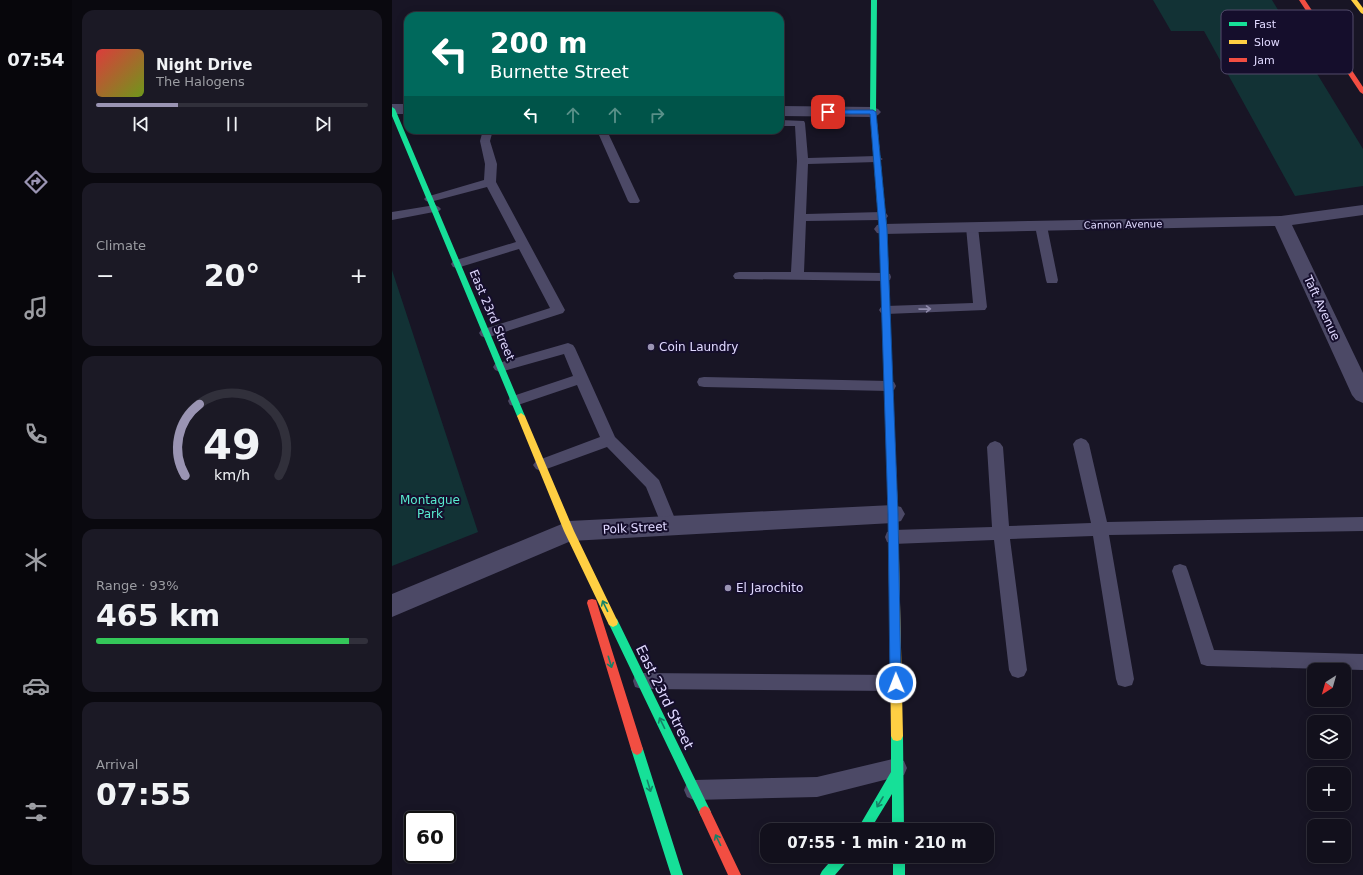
<!DOCTYPE html>
<html lang="en">
<head>
<meta charset="utf-8">
<style>
  :root { --surface:#12101c; --page:#1b1925; --text:#f1f3f6; --muted:#9c9da3; --line:#31303b; --accent:#9a94b3 }
  body { margin:0; font-family:"DejaVu Sans",sans-serif; background:var(--page); color:var(--text); height:100vh; display:flex; flex-direction:column; font-size:15px; white-space:nowrap }
  * { box-sizing:border-box; margin:0 }
  p { font-size:13px; color:var(--muted) }
  .icon { flex:none; width:22px; height:22px; fill:none; stroke:currentColor; stroke-width:2; stroke-linecap:round; stroke-linejoin:round }
  .map { position:relative; flex:1; overflow:hidden }
  .panel { display:flex; flex-direction:column; gap:10px; padding:10px; background:#0a090f; width:320px }
  .panel>* { flex:none }
  .banner { position:absolute; left:12px; top:12px; width:380px; height:122px; border-radius:12px; box-shadow:0 2px 10px #0003,0 0 0 1px var(--line); background:#00695c; color:#fff; overflow:hidden }
  .needle { width:26px; rotate:217deg }
  .tools { position:absolute; left:915px; top:663px; display:grid; gap:8px }
  .tools a { display:grid; place-items:center; width:44px; height:44px; border-radius:8px; background:var(--surface); box-shadow:0 2px 10px #0003,0 0 0 1px var(--line); font-size:20px }
  .speed { position:absolute; left:12px; top:811px; display:flex; gap:8px; font-size:20px; font-weight:700; text-align:center }
  .speed>* { display:grid; place-content:center; width:52px; height:52px; border-radius:50%; background:var(--surface); box-shadow:0 2px 10px #0003,0 0 0 1px var(--line); line-height:1 }
  .speed .limit { border:2px solid #111; border-radius:6px; background:#fff; color:#111 }
  .pin { position:absolute; display:grid; place-items:center; width:34px; height:34px; color:#fff; margin:-17px; border-radius:8px; box-shadow:0 2px 6px #0006 }
  .me { position:absolute; width:44px; margin:-22px; rotate:359deg; stroke-linejoin:round; filter:drop-shadow(0 0 3px #0008) }
  .turn { display:flex; align-items:center; gap:14px; height:84px; padding:0 20px; font-size:18px }
  .turn .icon { width:52px; height:52px; stroke-width:2.5 }
  .turn b { display:block; font-size:28px; line-height:34px }
  .lanes { display:flex; align-items:center; height:38px; padding:0 20px; background:#0003; justify-content:center; gap:20px; direction:ltr }
  .lanes .off { opacity:.35 }
  .big { font-size:30px; font-weight:700; line-height:1.1 }
  .panel .card { flex:1; display:flex; flex-direction:column; justify-content:center; gap:6px; min-width:0; padding:0 14px; border-radius:12px; background:var(--page) }
  .panel .dial { align-items:center; gap:0 }
  .dial svg { height:104px; overflow:visible; fill:none; stroke:var(--line); stroke-width:7; stroke-linecap:round; text-anchor:middle }
  .dial text { fill:var(--text); stroke:none }
  .song { display:flex; align-items:center; gap:12px }
  .cover { width:48px; height:48px; border-radius:6px; background:linear-gradient(135deg,hsl(0 70% 55%),hsl(80 70% 35%)) }
  .played { height:4px; border-radius:2px; background:linear-gradient(90deg,var(--accent) 30%,var(--line) 30%) }
  .keys { display:flex; justify-content:space-around; direction:ltr }
  .heat { display:flex; justify-content:space-between; align-items:center; font-size:22px; direction:ltr }
  .charge { height:6px; border-radius:3px; background:linear-gradient(90deg,#34c759 93%,var(--line) 0) }
  .trip { position:absolute; left:368px; top:823px; width:234px; height:40px; border-radius:12px; background:var(--surface); box-shadow:0 2px 10px #0003,0 0 0 1px var(--line); font-weight:700; line-height:40px; text-align:center }
  main { display:flex; flex:1; min-height:0 }
  .menu { display:flex; flex-direction:column; width:72px; justify-content:space-around; align-items:center; background:#07060b; color:var(--muted) }
  .menu .icon { width:28px; height:28px }
  .menu .on { color:var(--accent) }
  .menu b { font-size:18px; color:var(--text) }
  .map>svg:first-child { display:block }
  .green { fill:#123235 }
  .lines { fill:none; stroke-linecap:round; stroke-linejoin:round }
  .lane { fill:#4c4966; fill-rule:evenodd }
  .street { fill:#4c4966; fill-rule:evenodd }
  .fast { fill:#16e098; fill-rule:evenodd }
  .slow { fill:#ffcf43; fill-rule:evenodd }
  .jam { fill:#f24e42; fill-rule:evenodd }
  .oneway { stroke:#8f8aab }
  .oneway2 { stroke:#168267 }
  .route { fill:#1a73e8; stroke:#114b97 }
  .poi-dot { fill:#9a94b3; stroke:#150e2c; stroke-width:1.5 }
  .labels { text-anchor:middle; stroke-width:4; stroke-linejoin:round; paint-order:stroke }
  .far-street-label { font-size:10px; fill:#e0d9ff; stroke:#150e2c }
  .street-label { font-size:12px; fill:#e0d9ff; stroke:#150e2c }
  .poi-label { font-size:12px; fill:#e0d9ff; stroke:#150e2c; text-anchor:start }
  .park-label { font-size:12px; fill:#59ecd0; stroke:#150e2c }
  .near-street-label { font-size:14px; fill:#e0d9ff; stroke:#150e2c }
  .key { fill:#150e2c; stroke:#524b6b; stroke-width:1 }
  .key-label { font-size:11px; fill:#e0d9ff }
</style>
</head>
<body>
<main>
<nav class="menu">
<b>07:54</b>
<svg class="icon on" aria-label="directions" viewBox="0 0 24 24"><path d="M12 3l9 9-9 9-9-9zM9 14v-3h6M13 9l2 2-2 2"/></svg>
<svg class="icon" aria-label="music" viewBox="0 0 24 24"><path d="M9 18V5l10-2v13"/><circle cx="6" cy="18" r="3"/><circle cx="16" cy="16" r="3"/></svg>
<svg class="icon" aria-label="phone" viewBox="0 0 24 24"><path d="M5 4h4l2 5-3 2q2 4 5 5l2-3 5 2v4C11 20 4 13 5 4z"/></svg>
<svg class="icon" aria-label="climate" viewBox="0 0 24 24"><path d="M12 3v18M4 7l16 10M4 17L20 7"/></svg>
<svg class="icon" aria-label="car" viewBox="0 0 24 24"><path d="M5 17H2v-5l4-1 3-4h7l3 4 3 1v5h-3M9 17h6M6 11h13"/><circle cx="7" cy="17" r="2"/><circle cx="17" cy="17" r="2"/></svg>
<svg class="icon" aria-label="filters" viewBox="0 0 24 24"><path d="M4 7h16M4 17h16"/><circle cx="9" cy="7" r="2"/><circle cx="15" cy="17" r="2"/></svg>
</nav>
<section class="panel">
<div class="card">
<div class="song"><i class="cover"></i><div><b>Night Drive</b><p>The Halogens</p></div></div>
<div class="played"></div>
<div class="keys"><svg class="icon" aria-label="previous" viewBox="0 0 24 24"><path d="M18 5L8 12l10 7zM5 5v14"/></svg><svg class="icon" aria-label="pause" viewBox="0 0 24 24"><path d="M8 5v14M16 5v14"/></svg><svg class="icon" aria-label="next" viewBox="0 0 24 24"><path d="M6 5l10 7-10 7zM19 5v14"/></svg></div>
</div>
<div class="card"><p>Climate</p>
<div class="heat"><a>−</a><b class="big">20°</b><a>+</a></div>
</div>
<div class="card dial"><svg viewBox="0 0 100 80">
<path d="M14 69A42 42 0 1 1 86 69"/>
<path d="M14 69A42 42 0 0 1 25 14" stroke="#9a94b3"/>
<text x="50" y="56" font-size="32" font-weight="700">49</text>
<text x="50" y="72" font-size="11">km/h</text>
</svg></div>
<div class="card"><p>Range · 93%</p><b class="big">465 km</b><div class="charge"></div></div>
<div class="card"><p>Arrival</p><b class="big">07:55</b></div>
</section>
<div class="map">
<svg width="971" height="875" viewBox="0 0 971 875">
  <rect width="100%" height="100%" fill="#181525"/>
  <!-- green -->
  <path class="green" d="M 761,0 L 880,0 L 971,149 L 971,186 L 903,196 L 812,31 L 779,31 Z
    M 0,270 L 86,532 L 0,566 Z"/>
  <g class="lines">
    <!-- lane -->
    <path class="lane" d="M 388,120 L 412,121 L 413,123 L 416,158 L 485,156 L 491,159 L 485,162 L 416,164 L 414,214 L 490,212 L 494,213 L 496,216 L 494,219 L 490,220 L 414,221 L 412,272 L 493,273 L 498,274 L 499,277 L 498,280 L 493,281 L 343,279 L 341,276 L 343,273 L 347,272 L 399,272 L 405,161 L 403,126 L 388,126 Z
      M 91,130 L 101,130 L 98,141 L 105,164 L 104,182 L 173,310 L 171,313 L 94,338 L 89,336 L 87,333 L 89,330 L 158,308 L 127,249 L 65,268 L 61,267 L 59,264 L 61,261 L 124,242 L 95,187 L 38,202 L 34,201 L 32,199 L 34,197 L 92,180 L 93,164 L 88,141 Z
      M 210,130 L 221,130 L 217,135 L 248,201 L 246,203 L 238,203 L 236,201 L 207,135 Z
      M 43,205 L 47,207 L 49,209 L 47,211 L 0,220 L 0,212 Z
      M 649,222 L 653,223 L 655,226 L 666,280 L 665,283 L 655,283 L 654,280 L 643,226 L 645,223 Z
      M 580,223 L 584,224 L 586,227 L 595,307 L 593,310 L 494,314 L 489,313 L 487,310 L 489,307 L 494,306 L 581,303 L 574,227 L 576,224 Z
      M 176,343 L 181,345 L 183,348 L 223,437 L 267,480 L 286,526 L 284,531 L 278,533 L 272,531 L 254,487 L 215,447 L 149,471 L 144,469 L 141,465 L 144,461 L 208,437 L 185,385 L 123,406 L 118,405 L 116,401 L 118,397 L 181,376 L 172,354 L 108,372 L 103,370 L 101,367 L 103,364 Z
      M 312,377 L 497,381 L 502,382 L 504,386 L 502,390 L 497,391 L 312,387 L 307,386 L 305,382 L 307,378 Z
      M 689,438 L 694,440 L 697,444 L 715,522 L 971,517 L 971,531 L 717,535 L 742,679 L 740,685 L 733,687 L 726,685 L 724,679 L 701,536 L 618,539 L 635,670 L 632,676 L 626,678 L 620,676 L 617,670 L 602,540 L 501,544 L 495,542 L 493,537 L 495,532 L 501,530 L 600,527 L 595,447 L 598,443 L 603,441 L 608,443 L 611,447 L 617,526 L 699,523 L 681,444 L 684,440 Z
      M 788,564 L 794,566 L 796,571 L 822,650 L 971,654 L 971,670 L 815,666 L 809,664 L 780,571 L 782,566 Z
      M 250,673 L 504,675 L 511,677 L 513,683 L 511,689 L 504,691 L 250,689 L 243,687 L 241,681 L 243,675 Z
      M 505,758 L 512,761 L 515,768 L 512,775 L 425,797 L 302,800 L 295,797 L 292,790 L 295,783 L 302,780 L 425,777 Z"/>
    <!-- street -->
    <path class="street" d="M 0,104 L 16,104 L 16,114 L 0,114 Z
      M 388,106 L 481,107 L 486,109 L 489,112 L 486,115 L 481,117 L 388,116 Z
      M 971,205 L 971,215 L 900,225 L 971,373 L 971,403 L 964,400 L 960,395 L 883,226 L 491,234 L 485,233 L 482,229 L 485,225 L 491,224 L 889,216 Z
      M 501,505 L 509,507 L 513,514 L 509,521 L 501,523 L 179,541 L 0,617 L 0,594 L 177,521 Z"/>
    <!-- fast -->
    <path class="fast" d="M 479,0 L 485,0 L 484,112 L 495,229 L 501,392 L 497,395 L 493,392 L 487,229 L 478,112 Z
      M 0,107 L 3,109 L 133,416 L 132,418 L 129,419 L 125,416 L 0,116 Z
      M 221,617 L 225,619 L 317,808 L 319,812 L 317,816 L 313,818 L 309,816 L 216,622 L 217,619 Z
      M 505,731 L 509,732 L 511,736 L 512,830 L 500,830 L 500,794 L 478,830 L 465,830 L 499,772 L 499,736 L 501,732 Z
      M 245,743 L 249,745 L 251,749 L 291,875 L 279,875 L 239,749 L 241,745 Z
      M 443,856 L 458,856 L 456,860 L 443,875 L 428,875 L 430,871 Z
      M 501,856 L 513,856 L 513,875 L 501,875 Z"/>
    <!-- slow -->
    <path class="slow" d="M 959,0 L 965,0 L 971,8 L 971,14 L 969,13 Z
      M 497,389 L 501,392 L 506,514 L 511,736 L 509,740 L 505,741 L 501,740 L 499,736 L 496,514 L 493,392 Z
      M 129,413 L 133,416 L 182,531 L 226,622 L 225,625 L 221,627 L 217,625 L 172,531 L 125,416 Z"/>
    <!-- jam -->
    <path class="jam" d="M 907,0 L 913,0 L 971,87 L 971,94 L 968,92 Z
      M 200,599 L 204,600 L 205,603 L 251,749 L 249,753 L 245,755 L 241,753 L 239,749 L 195,603 L 196,600 Z
      M 313,806 L 317,808 L 349,875 L 336,875 L 307,812 L 309,808 Z"/>
  </g>
  <!-- one-way arrows -->
  <defs><path id="oneway-shaft" d="M-6 0H5M1.5-3L5.5 0L1.5 3" fill="none" stroke-width="1.6" stroke-linecap="round" stroke-linejoin="round"/></defs>
  <use class="oneway" href="#oneway-shaft" transform="translate(533 309) rotate(-1)"/>
  <g class="oneway2">
    <use href="#oneway-shaft" transform="translate(213 606) rotate(-116)"/>
    <use href="#oneway-shaft" transform="translate(218 662) rotate(73)"/>
    <use href="#oneway-shaft" transform="translate(270 723) rotate(-116)"/>
    <use href="#oneway-shaft" transform="translate(257 786) rotate(73)"/>
    <use href="#oneway-shaft" transform="translate(488 802) rotate(121)"/>
    <use href="#oneway-shaft" transform="translate(326 840) rotate(-116)"/>
  </g>
  <!-- route -->
  <path class="route" d="M 434,110 L 481,110 L 484,112 L 495,229 L 506,514 L 509,683 L 508,687 L 504,688 L 500,687 L 498,683 L 496,514 L 487,229 L 478,114 L 436,114 L 434,113 Z"/>
  <!-- markers -->
  <g class="poi-dot">
    <circle cx="259" cy="347" r="4"/>
    <circle cx="336" cy="588" r="4"/>
  </g>
  <g class="labels">
    <!-- far-street labels -->
    <g class="far-street-label">
      <text transform="translate(731 224) rotate(-1)" y="4">Cannon Avenue</text>
    </g>
    <!-- street labels -->
    <g class="street-label">
      <text transform="translate(930 308) rotate(65)" y="4">Taft Avenue</text>
      <text transform="translate(100 315) rotate(67)" y="4">East 23rd Street</text>
      <text transform="translate(243 528) rotate(-3)" y="4">Polk Street</text>
    </g>
    <!-- poi labels -->
    <g class="poi-label">
      <text x="267" y="351">Coin Laundry</text>
      <text x="344" y="592">El Jarochito</text>
    </g>
    <!-- park labels -->
    <g class="park-label">
      <text x="38" y="504">Montague<tspan x="38" dy="14">Park</tspan></text>
    </g>
    <!-- near-street labels -->
    <g class="near-street-label">
      <text transform="translate(273 697) rotate(64)" y="5">East 23rd Street</text>
    </g>
  </g>
  <!-- legend -->
  <rect x="829" y="10" width="132" height="64" rx="6" class="key"/>
  <rect x="837" y="22" width="18" height="4" fill="#16e098"/>
  <rect x="837" y="40" width="18" height="4" fill="#ffcf43"/>
  <rect x="837" y="58" width="18" height="4" fill="#f24e42"/>
  <g class="key-label">
    <text x="862" y="28">Fast</text>
    <text x="862" y="46">Slow</text>
    <text x="862" y="64">Jam</text>
  </g>
</svg>
<div class="tools">
<a><svg class="needle" viewBox="-14 -14 28 28"><path d="M0-13l5 13h-10z" fill="#e53935"/><path d="M0 13l5-13h-10z" fill="#9c9da3"/></svg></a>
<a><svg class="icon" aria-label="layers" viewBox="0 0 24 24"><path d="M12 4l9 5-9 5-9-5zM3 14l9 5 9-5"/></svg></a>
<a>+</a>
<a>−</a>
</div>
<div class="speed"><div class="limit">60</div></div>
<div class="pin" style="left:436px;top:112px;background:#d93025"><svg class="icon" aria-label="arrive" viewBox="0 0 24 24"><path d="M6 21V4h12l-3 4 3 4H6"/></svg></div>
<svg class="me" style="left:504px;top:683px" viewBox="-20 -20 40 40"><circle r="17" fill="#1a73e8" stroke="#fff" stroke-width="3"/><path d="M0-11L8 9 0 5-8 9z" fill="#fff"/></svg>
<div class="trip">07:55 · 1 min · 210 m</div>
<div class="banner">
<div class="turn"><svg class="icon" aria-label="left" viewBox="0 0 24 24"><path d="M17 20v-9H6M10 6l-5 5 5 5"/></svg><div><b>200 m</b>Burnette Street</div></div>
<div class="lanes"><svg class="icon" aria-label="left" viewBox="0 0 24 24"><path d="M17 20v-9H6M10 6l-5 5 5 5"/></svg><svg class="icon off" aria-label="ahead" viewBox="0 0 24 24"><path d="M12 20V5M6 11l6-6 6 6"/></svg><svg class="icon off" aria-label="ahead" viewBox="0 0 24 24"><path d="M12 20V5M6 11l6-6 6 6"/></svg><svg class="icon off" aria-label="right" viewBox="0 0 24 24"><path d="M7 20v-9h11M14 6l5 5-5 5"/></svg></div>
</div>
</div>
</main>
</body>
</html>
